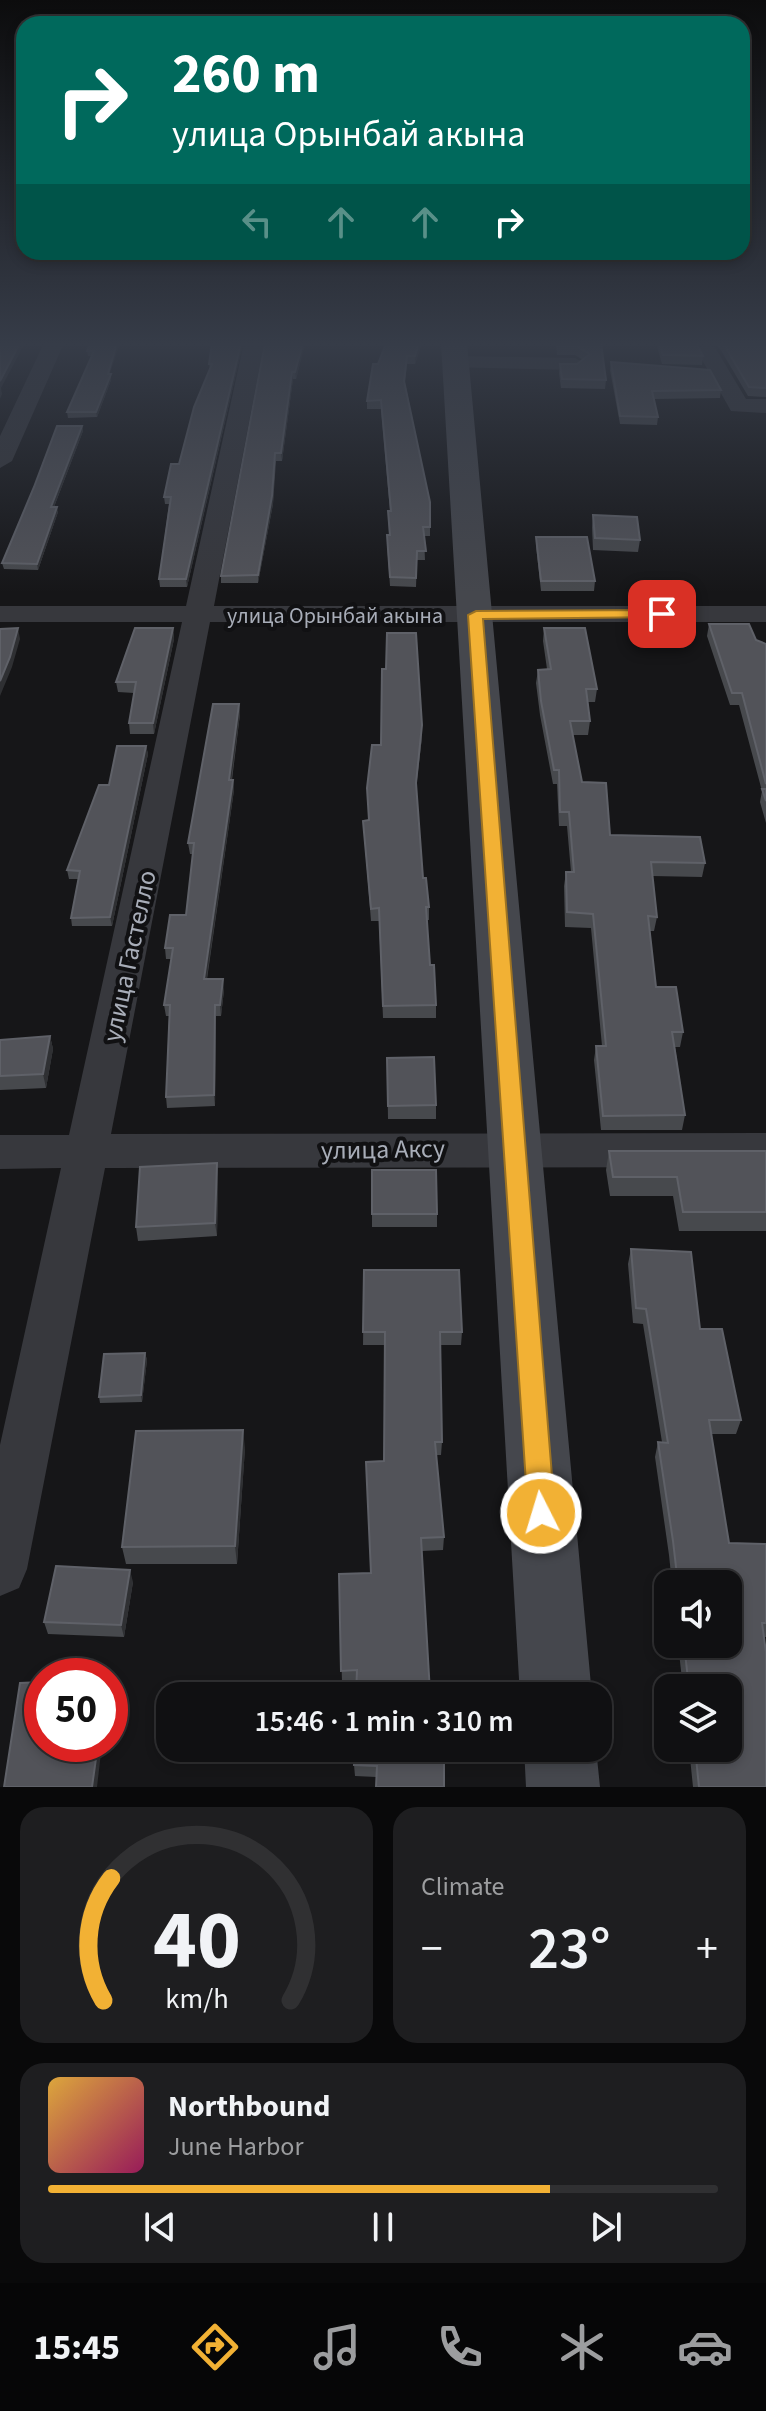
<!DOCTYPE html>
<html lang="en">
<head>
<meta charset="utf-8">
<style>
  :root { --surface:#101012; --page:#1e1e20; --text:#f1f3f6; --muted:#9c9d9f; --line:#303032; --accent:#f2b134 }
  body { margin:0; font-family:"Source Sans 3",sans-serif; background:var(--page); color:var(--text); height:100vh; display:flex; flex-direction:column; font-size:30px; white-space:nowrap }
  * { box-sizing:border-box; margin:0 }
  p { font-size:26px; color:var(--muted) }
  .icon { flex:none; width:44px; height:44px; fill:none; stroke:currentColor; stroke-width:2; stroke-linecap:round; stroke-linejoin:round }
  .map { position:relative; height:1787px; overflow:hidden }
  .drawer { display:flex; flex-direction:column; gap:20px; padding:20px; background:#09090a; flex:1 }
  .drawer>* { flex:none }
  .hud { position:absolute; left:16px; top:16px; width:734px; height:244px; border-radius:24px; box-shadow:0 4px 12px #0003,0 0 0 2px var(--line); background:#00695c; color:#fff; overflow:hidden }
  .controls { position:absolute; left:654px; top:1570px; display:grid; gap:16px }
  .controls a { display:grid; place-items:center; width:88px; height:88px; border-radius:16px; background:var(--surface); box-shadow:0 4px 12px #0003,0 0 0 2px var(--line); font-size:40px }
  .speed { position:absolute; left:24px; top:1658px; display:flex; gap:16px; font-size:40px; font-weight:700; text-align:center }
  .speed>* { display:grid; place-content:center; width:104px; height:104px; border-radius:50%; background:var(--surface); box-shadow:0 4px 12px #0003,0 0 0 2px var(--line); line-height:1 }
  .speed .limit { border:12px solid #d22; background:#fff; color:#111 }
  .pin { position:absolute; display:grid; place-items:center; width:68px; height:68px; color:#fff; margin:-34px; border-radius:16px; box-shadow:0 4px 12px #0006 }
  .me { position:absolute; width:88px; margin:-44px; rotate:355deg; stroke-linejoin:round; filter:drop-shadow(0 0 6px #0008) }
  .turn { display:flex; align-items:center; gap:28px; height:168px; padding:0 24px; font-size:36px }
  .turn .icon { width:104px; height:104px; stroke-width:2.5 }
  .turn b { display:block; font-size:56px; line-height:68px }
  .lanes { display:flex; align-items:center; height:76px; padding:0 24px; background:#0003; justify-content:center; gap:40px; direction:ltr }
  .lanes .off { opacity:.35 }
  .big { font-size:60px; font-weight:600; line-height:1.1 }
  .drawer .card { flex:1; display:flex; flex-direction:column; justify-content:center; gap:12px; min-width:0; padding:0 28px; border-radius:24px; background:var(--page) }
  .drawer .dial { align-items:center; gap:0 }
  .dial svg { height:208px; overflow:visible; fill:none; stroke:var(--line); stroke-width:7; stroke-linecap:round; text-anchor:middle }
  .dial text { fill:var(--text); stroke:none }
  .song { display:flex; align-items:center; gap:24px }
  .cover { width:96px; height:96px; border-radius:12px; background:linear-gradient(135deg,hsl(40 70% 55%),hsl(330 70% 35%)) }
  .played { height:8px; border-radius:4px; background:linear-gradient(90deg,var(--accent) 75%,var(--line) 75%) }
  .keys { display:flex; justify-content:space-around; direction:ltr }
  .heat { display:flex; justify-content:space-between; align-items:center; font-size:44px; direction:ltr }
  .drawer .tiles { flex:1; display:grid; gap:20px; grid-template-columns:1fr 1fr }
  .card:last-child { grid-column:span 2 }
  .trip { position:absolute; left:156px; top:1682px; width:456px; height:80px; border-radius:24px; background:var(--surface); box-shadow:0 4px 12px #0003,0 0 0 2px var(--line); font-weight:600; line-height:80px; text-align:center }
  .menu { display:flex; height:128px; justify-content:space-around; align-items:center; background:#060607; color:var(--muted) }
  .menu .icon { width:56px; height:56px }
  .menu .active { color:var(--accent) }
  .menu b { font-size:36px; color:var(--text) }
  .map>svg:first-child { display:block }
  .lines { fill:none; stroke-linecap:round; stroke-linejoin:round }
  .street { fill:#37383d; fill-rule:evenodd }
  .secondary { fill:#45474d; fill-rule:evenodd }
  .wall { fill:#47494d }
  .shaded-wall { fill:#2f3033 }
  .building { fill:#525359; stroke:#5f6168; stroke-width:2 }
  .route { fill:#f2b134; stroke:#9d7322; stroke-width:2 }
  .labels { text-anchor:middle; stroke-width:8; stroke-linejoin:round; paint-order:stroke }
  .far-street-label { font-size:22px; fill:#a8adb8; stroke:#111113 }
  .street-label { font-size:26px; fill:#a8adb8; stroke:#111113 }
</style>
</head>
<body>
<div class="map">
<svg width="766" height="1787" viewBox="0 0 766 1787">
  <rect width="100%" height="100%" fill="#161618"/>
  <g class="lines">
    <!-- street -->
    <path class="street" d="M 44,343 L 64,343 L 12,461 L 0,468 L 0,436 Z
      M 244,343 L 264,343 L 214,606 L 766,606 L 766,622 L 210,622 L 111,1134 L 766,1133 L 766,1167 L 105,1168 L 27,1569 L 19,1588 L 0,1596 L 0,1445 L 61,1168 L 0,1169 L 0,1135 L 69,1135 L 182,622 L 0,622 L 0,606 L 186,606 Z
      M 708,343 L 716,349 L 746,399 L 766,399 L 766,413 L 731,411 L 696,349 Z
      M 456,356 L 575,358 L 586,364 L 575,370 L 448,367 L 445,362 Z"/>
    <!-- secondary -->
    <path class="secondary" d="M 441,343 L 467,343 L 592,1696 L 520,1696 Z
      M 524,1748 L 596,1748 L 600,1787 L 526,1787 Z"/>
  </g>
  <!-- wall -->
  <path class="wall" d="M 90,343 L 111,374 L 111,380 L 97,417 L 68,418 L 67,412 L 92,356 L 88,356 L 87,351 Z
    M 243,343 L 187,587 L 160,587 L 159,579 L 169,504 L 165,504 L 164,497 L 179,464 L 210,370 L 209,364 Z
    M 265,343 L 305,343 L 296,379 L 293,379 L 282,461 L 276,461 L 273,504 L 258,583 L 221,583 L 221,576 Z
    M 422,343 L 415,364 L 407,364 L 405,383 L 430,502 L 430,536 L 424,536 L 425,560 L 417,560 L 416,587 L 390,586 L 387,544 L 387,535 L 389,535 L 388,511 L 390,511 L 381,409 L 367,409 L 367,401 L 378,364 Z
    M 556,343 L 601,343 L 606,380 L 605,389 L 561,388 L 559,373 L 560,364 L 577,364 L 583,360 L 575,355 L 557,355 Z
    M 656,343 L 704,343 L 698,346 L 703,356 L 702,365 L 662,364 Z
    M 713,343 L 766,343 L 766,397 L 748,396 L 719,347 Z
    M 611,362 L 721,390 L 720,398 L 654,399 L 658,417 L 657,425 L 620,424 L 610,370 Z
    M 82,426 L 83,431 L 54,507 L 58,512 L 38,570 L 4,569 L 2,563 Z
    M 593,515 L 640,540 L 638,552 L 593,550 L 592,527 Z
    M 536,537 L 595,581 L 594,591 L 541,591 L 536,546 Z
    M 709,624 L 766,644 L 766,823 L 760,802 L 762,791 L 739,705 L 730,705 L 707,636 Z
    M 173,628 L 174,639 L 154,734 L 130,734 L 129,723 L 134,693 L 118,692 L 116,682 Z
    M 544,628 L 597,689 L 595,702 L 588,702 L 590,721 L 588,735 L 573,735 L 582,782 L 610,835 L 705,863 L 702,877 L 652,876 L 657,917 L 654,931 L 650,931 L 656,987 L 683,1032 L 680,1047 L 675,1047 L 685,1115 L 682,1130 L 601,1130 L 594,1060 L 596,1046 L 602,1046 L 591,928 L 565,927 L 564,886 L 566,872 L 571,872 L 567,826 L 559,826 L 557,784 L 553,784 L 540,715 L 536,683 L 538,670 L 547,669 L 543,641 Z
    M 386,669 L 422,737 L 416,789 L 423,878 L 429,907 L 429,920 L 427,920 L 430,965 L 436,1005 L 436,1018 L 383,1018 L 379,921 L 371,921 L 363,821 L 368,820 L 381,745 Z
    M 239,704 L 240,714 L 232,780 L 233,780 L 234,790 L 207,979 L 224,990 L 221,1016 L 216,1016 L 215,1106 L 167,1108 L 166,1097 L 169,1016 L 166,1016 L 164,1005 L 171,959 L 166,959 L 165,948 L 186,915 L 193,854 L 190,854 L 188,843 Z
    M 146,746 L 148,754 L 112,926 L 72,926 L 71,918 L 78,879 L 69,879 L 67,870 Z
    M 50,1036 L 53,1049 L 46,1088 L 0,1090 L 0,1040 Z
    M 387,1058 L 436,1105 L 436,1119 L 388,1119 Z
    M 609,1151 L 766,1151 L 766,1231 L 679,1231 L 673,1196 L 610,1196 L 606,1170 Z
    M 217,1163 L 218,1176 L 217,1236 L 138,1241 L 136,1227 Z
    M 372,1170 L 437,1214 L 437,1227 L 372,1227 Z
    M 631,1249 L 700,1329 L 741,1420 L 736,1434 L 711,1434 L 729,1543 L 766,1544 L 766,1637 L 764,1637 L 766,1787 L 693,1787 L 689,1748 L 728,1748 L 728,1688 L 683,1688 L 678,1644 L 728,1644 L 728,1584 L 672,1584 L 669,1555 L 655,1457 L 658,1442 L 662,1442 L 643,1324 L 633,1323 L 628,1264 Z
    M 364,1270 L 462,1332 L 461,1345 L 440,1345 L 442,1442 L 441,1455 L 436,1455 L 444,1537 L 443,1550 L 422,1551 L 430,1693 L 443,1696 L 357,1682 L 342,1682 L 339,1574 L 371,1573 L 384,1461 L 385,1345 L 363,1345 Z
    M 145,1353 L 147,1360 L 142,1402 L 100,1403 L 99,1397 Z
    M 245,1448 L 237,1564 L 126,1564 L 122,1547 Z
    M 133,1582 L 124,1637 L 48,1634 L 44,1622 Z
    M 444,1748 L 376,1777 L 355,1776 L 354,1765 Z"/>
  <!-- shaded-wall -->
  <path class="shaded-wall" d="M 20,343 L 25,343 L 1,388 L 2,394 L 0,399 L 0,381 Z
    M 117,343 L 120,343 L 108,379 L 108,374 Z
    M 241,343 L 243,343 L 187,587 L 186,579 Z
    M 303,343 L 305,343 L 296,379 L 295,372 Z
    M 419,343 L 422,343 L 415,364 L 415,356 Z
    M 292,372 L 293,379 L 282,461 L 281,453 Z
    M 111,374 L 111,380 L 97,417 L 96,412 Z
    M 82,426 L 83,431 L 52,512 L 51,507 Z
    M 275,453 L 273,504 L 258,583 L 258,575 Z
    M 57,507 L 58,512 L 38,570 L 37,564 Z
    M 18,628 L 20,639 L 12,667 L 0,696 L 0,681 Z
    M 173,628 L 174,639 L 154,734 L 153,723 Z
    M 239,704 L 240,714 L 230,790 L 229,780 Z
    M 422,725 L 422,737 L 415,795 L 416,783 Z
    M 146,746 L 148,754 L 112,926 L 110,917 Z
    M 233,780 L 234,790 L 205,990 L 204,979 Z
    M 223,979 L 224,990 L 221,1016 L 220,1005 Z
    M 215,1005 L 216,1016 L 215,1106 L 214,1095 Z
    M 50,1036 L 53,1049 L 46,1088 L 43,1074 Z
    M 217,1163 L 218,1176 L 217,1236 L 215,1223 Z
    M 145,1353 L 147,1360 L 142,1402 L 141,1395 Z
    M 243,1430 L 245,1448 L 237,1564 L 235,1546 Z
    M 130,1570 L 133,1582 L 124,1637 L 121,1625 Z
    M 98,1744 L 102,1744 L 97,1787 L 92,1787 Z"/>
  <!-- building -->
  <path class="building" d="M 0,343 L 20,343 L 0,381 Z
    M 90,343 L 117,343 L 108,374 L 111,374 L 96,412 L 67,412 L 94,351 L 87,351 Z
    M 212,343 L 241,343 L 186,579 L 159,579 L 171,497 L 164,497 L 171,464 L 179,464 L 194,407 L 212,364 L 209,364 Z
    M 265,343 L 303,343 L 295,372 L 292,372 L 281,453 L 275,453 L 272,496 L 258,575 L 221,576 Z
    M 386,343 L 419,343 L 415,356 L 407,356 L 404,381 L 430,502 L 430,527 L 423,527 L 426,551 L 417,551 L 416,578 L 390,577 L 387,535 L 390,535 L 388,511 L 391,511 L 381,400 L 367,401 L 373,364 L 378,364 Z
    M 557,343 L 601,343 L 606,380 L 562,379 L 560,364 L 577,364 L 590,354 L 576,346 L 557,346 Z
    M 659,343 L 696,343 L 703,356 L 663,355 Z
    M 723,343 L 766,343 L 766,388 L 749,387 Z
    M 611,362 L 710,370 L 721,390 L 652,391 L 658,417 L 620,416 Z
    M 57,426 L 82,426 L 51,507 L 57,507 L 37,564 L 2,563 L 34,487 Z
    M 593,515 L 637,517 L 640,540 L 595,538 Z
    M 536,537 L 587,537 L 595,581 L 541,581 Z
    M 709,624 L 749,624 L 756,640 L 766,644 L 766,784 L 742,693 L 732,693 Z
    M 18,628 L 10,657 L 0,681 L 0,629 Z
    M 135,628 L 173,628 L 153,723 L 129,723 L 136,682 L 116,682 Z
    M 544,628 L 585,628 L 597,689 L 586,689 L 590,721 L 570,721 L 582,782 L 606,783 L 610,835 L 700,837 L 705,863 L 651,862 L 657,917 L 648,916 L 656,987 L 676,987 L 683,1032 L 672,1032 L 685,1115 L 603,1116 L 596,1046 L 606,1046 L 593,914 L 567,912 L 566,872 L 574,872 L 569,812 L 560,812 L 559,770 L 554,770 L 541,701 L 538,670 L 551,669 Z
    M 387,633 L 416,633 L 422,725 L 416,783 L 423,878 L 426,878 L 429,907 L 426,907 L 430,965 L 434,965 L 436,1005 L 383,1006 L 379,908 L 371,909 L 363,821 L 369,820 L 367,788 L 372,745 L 381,745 L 382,669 L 386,669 Z
    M 213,704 L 239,704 L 229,780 L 233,780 L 204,979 L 223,979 L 220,1005 L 215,1005 L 214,1095 L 166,1097 L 170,1005 L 164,1005 L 173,948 L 165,948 L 170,915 L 186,915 L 194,843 L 188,843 Z
    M 117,746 L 146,746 L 110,917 L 71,918 L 80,871 L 67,870 L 99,785 L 109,785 Z
    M 762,789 L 766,789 L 766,801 Z
    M 50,1036 L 43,1074 L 0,1076 L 0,1040 Z
    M 434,1057 L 436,1105 L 388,1106 L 387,1058 Z
    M 609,1151 L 766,1151 L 766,1212 L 683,1212 L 677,1177 L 613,1177 Z
    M 217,1163 L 215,1223 L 136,1227 L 140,1167 Z
    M 372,1170 L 436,1170 L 437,1214 L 372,1214 Z
    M 631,1249 L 691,1252 L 700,1329 L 722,1329 L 741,1420 L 709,1420 L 729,1543 L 766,1544 L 766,1623 L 762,1623 L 766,1652 L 766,1787 L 699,1787 L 695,1748 L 728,1748 L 728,1688 L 689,1688 L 684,1644 L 728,1644 L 728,1584 L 678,1584 L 673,1541 L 658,1442 L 668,1443 L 646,1309 L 636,1308 Z
    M 364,1270 L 459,1270 L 462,1332 L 440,1332 L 442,1442 L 435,1442 L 444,1537 L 421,1538 L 430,1693 L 443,1693 L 443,1696 L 356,1696 L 357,1670 L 341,1671 L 339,1574 L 371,1573 L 366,1462 L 384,1461 L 385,1332 L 363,1332 Z
    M 145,1353 L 141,1395 L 99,1397 L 104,1354 Z
    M 243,1430 L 235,1546 L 122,1547 L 136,1431 Z
    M 56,1566 L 130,1570 L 121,1625 L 44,1622 Z
    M 42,1682 L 42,1744 L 98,1744 L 92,1787 L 4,1787 L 20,1683 Z
    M 355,1748 L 444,1748 L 444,1787 L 376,1787 L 377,1766 L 354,1765 Z"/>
  <!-- sky -->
  <linearGradient id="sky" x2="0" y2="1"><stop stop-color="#0c0c0d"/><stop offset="0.58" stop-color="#363c48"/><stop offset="1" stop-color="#363c48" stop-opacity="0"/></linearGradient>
  <rect width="766" height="593" fill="url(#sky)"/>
  <!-- route -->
  <path class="route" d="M 662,610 L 669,614 L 667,617 L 483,619 L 555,1513 L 551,1523 L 541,1526 L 532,1523 L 528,1513 L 468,615 L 476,611 Z"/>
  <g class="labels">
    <!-- far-street labels -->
    <g class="far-street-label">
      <text x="335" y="623">улица Орынбай акына</text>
    </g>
    <!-- street labels -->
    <g class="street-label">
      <text transform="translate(129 956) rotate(-78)" y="9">улица Гастелло</text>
      <text transform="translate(383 1149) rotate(-1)" y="9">улица Аксу</text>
    </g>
  </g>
</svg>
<div class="controls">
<a><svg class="icon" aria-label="sound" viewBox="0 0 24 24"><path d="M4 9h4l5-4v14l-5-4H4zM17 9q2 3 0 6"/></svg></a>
<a><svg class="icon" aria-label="layers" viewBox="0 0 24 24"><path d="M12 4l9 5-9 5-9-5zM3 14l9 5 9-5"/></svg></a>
</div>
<div class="speed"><div class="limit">50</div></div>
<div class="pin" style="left:662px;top:614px;background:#d93025"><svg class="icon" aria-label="arrive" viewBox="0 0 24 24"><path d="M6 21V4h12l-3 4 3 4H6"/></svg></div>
<svg class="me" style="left:541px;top:1513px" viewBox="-20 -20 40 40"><circle r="17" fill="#f2b134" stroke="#fff" stroke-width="3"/><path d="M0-11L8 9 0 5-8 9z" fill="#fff"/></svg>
<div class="trip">15:46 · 1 min · 310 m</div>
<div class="hud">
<div class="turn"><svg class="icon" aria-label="right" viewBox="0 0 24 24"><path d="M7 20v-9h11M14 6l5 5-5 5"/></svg><div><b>260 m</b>улица Орынбай акына</div></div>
<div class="lanes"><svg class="icon off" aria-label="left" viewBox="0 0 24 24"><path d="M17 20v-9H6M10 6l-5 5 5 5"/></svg><svg class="icon off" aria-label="ahead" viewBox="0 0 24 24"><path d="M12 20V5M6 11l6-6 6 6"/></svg><svg class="icon off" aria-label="ahead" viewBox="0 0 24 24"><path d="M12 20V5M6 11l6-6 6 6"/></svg><svg class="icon" aria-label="right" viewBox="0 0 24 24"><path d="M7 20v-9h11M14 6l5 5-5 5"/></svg></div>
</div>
</div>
<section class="drawer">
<div class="tiles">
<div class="card dial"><svg viewBox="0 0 100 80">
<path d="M14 69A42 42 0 1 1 86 69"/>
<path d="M14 69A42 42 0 0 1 17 22" stroke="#f2b134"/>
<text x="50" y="56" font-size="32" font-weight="700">40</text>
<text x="50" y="72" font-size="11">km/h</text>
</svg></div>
<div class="card"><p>Climate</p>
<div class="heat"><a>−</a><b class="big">23°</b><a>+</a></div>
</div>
<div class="card">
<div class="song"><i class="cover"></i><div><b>Northbound</b><p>June Harbor</p></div></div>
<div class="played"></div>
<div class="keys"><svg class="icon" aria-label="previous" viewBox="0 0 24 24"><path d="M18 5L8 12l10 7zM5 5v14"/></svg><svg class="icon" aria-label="pause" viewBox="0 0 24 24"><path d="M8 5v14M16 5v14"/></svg><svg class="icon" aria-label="next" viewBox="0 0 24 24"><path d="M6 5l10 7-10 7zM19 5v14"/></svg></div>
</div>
</div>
</section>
<nav class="menu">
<b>15:45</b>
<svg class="icon active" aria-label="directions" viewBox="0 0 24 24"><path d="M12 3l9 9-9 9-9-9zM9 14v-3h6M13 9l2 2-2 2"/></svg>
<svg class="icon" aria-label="music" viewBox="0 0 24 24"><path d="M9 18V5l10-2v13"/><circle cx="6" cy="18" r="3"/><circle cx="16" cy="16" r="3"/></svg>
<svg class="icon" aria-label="phone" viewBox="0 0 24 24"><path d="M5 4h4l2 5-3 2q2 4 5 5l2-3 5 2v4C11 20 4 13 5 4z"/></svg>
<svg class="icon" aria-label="climate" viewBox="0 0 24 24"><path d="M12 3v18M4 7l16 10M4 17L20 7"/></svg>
<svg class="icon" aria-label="car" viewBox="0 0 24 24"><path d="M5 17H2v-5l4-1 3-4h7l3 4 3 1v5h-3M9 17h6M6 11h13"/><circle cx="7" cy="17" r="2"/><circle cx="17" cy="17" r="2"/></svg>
</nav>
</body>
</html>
